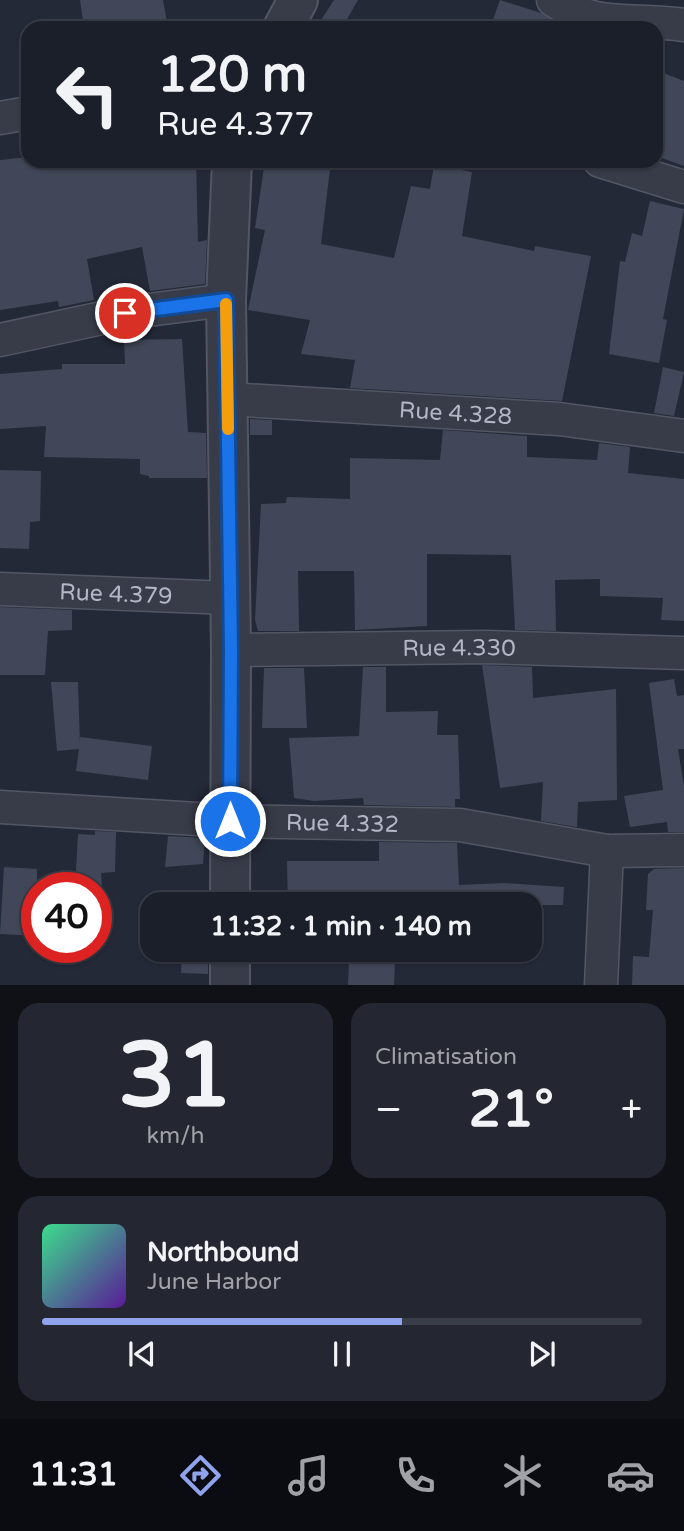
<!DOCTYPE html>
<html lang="fr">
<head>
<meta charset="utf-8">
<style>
  :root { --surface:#1b1f2a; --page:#242732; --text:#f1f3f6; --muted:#a0a2a8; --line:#393d47; --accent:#90a3ed }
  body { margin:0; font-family:"Varela Round",sans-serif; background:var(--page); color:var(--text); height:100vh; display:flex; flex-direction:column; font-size:26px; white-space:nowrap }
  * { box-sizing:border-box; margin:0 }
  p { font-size:23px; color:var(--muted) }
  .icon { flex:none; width:38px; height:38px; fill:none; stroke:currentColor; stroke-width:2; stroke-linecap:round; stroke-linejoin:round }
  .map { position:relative; height:985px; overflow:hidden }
  .side { display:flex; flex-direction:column; gap:18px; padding:18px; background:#0f1117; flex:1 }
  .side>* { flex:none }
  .guide { position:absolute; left:21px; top:21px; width:642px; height:147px; border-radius:21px; box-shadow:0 2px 5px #0004,0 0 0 2px var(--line); background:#1b1f2a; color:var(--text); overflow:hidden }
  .speed { position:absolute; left:21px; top:872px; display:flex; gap:14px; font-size:35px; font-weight:700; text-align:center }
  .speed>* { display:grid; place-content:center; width:91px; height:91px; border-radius:50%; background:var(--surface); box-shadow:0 2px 5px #0004,0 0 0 2px var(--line); line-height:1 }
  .speed .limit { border:10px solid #d22; background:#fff; color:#111 }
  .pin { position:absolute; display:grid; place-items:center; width:60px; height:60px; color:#fff; margin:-30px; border:4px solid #fff; border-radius:50%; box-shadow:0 2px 7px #0007 }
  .me { position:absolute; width:77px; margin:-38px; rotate:0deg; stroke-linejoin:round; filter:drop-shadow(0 0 5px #0008) }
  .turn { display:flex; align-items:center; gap:24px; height:147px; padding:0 21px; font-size:32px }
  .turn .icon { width:91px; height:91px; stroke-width:2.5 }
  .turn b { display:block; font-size:49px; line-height:60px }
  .big { font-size:52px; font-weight:700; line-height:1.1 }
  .side .widget { flex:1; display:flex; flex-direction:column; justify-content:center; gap:10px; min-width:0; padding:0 24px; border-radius:21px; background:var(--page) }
  .side .dial { align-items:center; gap:0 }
  .dial b { font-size:91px; line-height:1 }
  .song { display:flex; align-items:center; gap:21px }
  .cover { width:84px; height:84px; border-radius:10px; background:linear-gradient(135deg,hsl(150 70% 55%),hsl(270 70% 35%)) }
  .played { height:7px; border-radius:4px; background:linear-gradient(90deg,var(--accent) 60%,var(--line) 60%) }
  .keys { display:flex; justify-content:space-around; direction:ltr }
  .heat { display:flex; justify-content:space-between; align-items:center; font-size:38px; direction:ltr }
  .side .tiles { flex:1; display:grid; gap:18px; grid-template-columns:1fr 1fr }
  .widget:last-child { grid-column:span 2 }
  .trip { position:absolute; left:140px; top:892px; width:402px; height:70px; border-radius:21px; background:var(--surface); box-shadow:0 2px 5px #0004,0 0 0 2px var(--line); font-weight:700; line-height:70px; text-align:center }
  .tabs { display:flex; height:112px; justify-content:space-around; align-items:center; background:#0b0c11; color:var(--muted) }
  .tabs .icon { width:49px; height:49px }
  .tabs .on { color:var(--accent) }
  .tabs b { font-size:32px; color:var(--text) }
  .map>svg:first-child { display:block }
  .building { fill:#414758 }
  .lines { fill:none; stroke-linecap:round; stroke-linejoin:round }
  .minor-casing { stroke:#535764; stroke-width:35 }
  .tertiary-casing { stroke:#535764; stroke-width:42 }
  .minor { stroke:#383c49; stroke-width:32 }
  .tertiary { stroke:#383c49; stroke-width:38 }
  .route-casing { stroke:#114b97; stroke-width:18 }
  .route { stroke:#1a73e8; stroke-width:12 }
  .slow { stroke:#f59e0b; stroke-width:12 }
  .labels { text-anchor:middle; stroke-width:7; stroke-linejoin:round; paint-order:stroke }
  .street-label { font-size:23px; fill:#b3b7c5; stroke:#1d212e }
</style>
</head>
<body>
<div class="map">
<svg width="684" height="985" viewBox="0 0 684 985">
  <rect width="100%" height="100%" fill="#242938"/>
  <!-- building -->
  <path class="building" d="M 80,0 L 163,0 L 168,28 L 84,28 Z
    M 334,0 L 358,0 L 342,28 L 316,28 Z
    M 500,0 L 541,13 L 567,28 L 490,28 Z
    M 656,70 L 684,81 L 684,166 L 656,156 Z
    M 28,157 L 28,161 L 196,161 L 198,242 L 207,240 L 205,284 L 150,291 L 142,247 L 87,259 L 94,300 L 59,307 L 58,301 L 0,310 L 0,160 Z
    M 265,161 L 326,161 L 325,168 L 330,169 L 321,244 L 394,258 L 411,186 L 430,189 L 434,165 L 472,172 L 462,236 L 534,251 L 535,246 L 591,256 L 562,401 L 350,388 L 355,360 L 301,354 L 310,320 L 248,310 L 265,230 L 255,228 Z
    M 650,201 L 684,209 L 663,319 L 667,320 L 659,363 L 609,354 L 620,261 L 625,262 L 632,233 L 642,236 Z
    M 182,339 L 188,432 L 206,433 L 207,478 L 149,478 L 149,476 L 140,474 L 140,459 L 44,457 L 46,426 L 0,429 L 0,374 L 62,369 L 62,364 L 125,364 L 124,340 Z
    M 663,367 L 684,372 L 674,416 L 654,413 Z
    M 250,419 L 272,420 L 272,435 L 250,435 Z
    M 443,430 L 527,436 L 527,457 L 597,460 L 599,443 L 630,447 L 628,473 L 684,479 L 684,621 L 661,620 L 663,598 L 600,596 L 600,579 L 555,580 L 556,631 L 515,630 L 511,555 L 427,554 L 427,626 L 355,630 L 354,571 L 298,571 L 299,631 L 258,631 L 255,620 L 261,504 L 286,503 L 287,497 L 350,499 L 350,458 L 440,460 Z
    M 0,470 L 41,471 L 40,521 L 30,522 L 29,549 L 0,548 Z
    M 0,607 L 72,610 L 72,630 L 48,631 L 45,675 L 0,675 Z
    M 482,665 L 532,667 L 533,698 L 616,689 L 617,800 L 578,802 L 577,827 L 541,821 L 543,782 L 500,788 Z
    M 363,667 L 386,667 L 386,712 L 438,711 L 437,735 L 458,735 L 460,799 L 455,799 L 455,807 L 364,805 L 363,798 L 314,801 L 294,798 L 289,738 L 359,736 Z
    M 264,668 L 304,668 L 307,728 L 262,728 Z
    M 674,679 L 677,696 L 684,695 L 684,749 L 678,749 L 684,786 L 684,832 L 668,832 L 667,822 L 630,827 L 624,796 L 663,790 L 649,683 Z
    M 51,682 L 78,682 L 80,745 L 80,737 L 152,746 L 148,780 L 76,771 L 79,749 L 57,751 Z
    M 95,831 L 116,832 L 115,872 L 101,873 L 102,887 L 75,887 L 78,834 L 95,835 Z
    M 168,836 L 205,838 L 203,864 L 165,867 Z
    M 379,842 L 457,843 L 459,885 L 504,883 L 564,887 L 563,905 L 441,905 L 441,893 L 340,894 L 340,905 L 288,905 L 287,861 L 379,861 Z
    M 4,867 L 37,869 L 37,936 L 0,934 Z
    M 684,868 L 684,985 L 632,985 L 633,956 L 649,957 L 653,910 L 646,910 L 648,874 L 654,869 Z
    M 182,950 L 208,950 L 208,974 L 181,973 Z
    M 349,960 L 395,960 L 394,985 L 348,985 Z"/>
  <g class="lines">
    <defs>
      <g id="minor">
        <path d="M 553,0 C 599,30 635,17 684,25"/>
        <path d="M 0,118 L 28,113"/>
        <path d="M 600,161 L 684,187"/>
        <path d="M 0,340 L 125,313 L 226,300"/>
        <path id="s1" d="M 227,399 L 559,419 L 684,436"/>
        <path id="s2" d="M 0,589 L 230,598"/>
        <path id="s3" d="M 231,650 L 485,647 L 684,653"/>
        <path id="s4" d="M 0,807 L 230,821 L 460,825 L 607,851 L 684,850"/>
        <path d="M 601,985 L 607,851"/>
      </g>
      <path id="tertiary" d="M 283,28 L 298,0
        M 230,905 L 231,650 L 226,300 L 232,161
        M 230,985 L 230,950"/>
    </defs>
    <!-- minor casing -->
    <use href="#minor" class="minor-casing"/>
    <!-- tertiary casing -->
    <use href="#tertiary" class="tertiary-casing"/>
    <!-- minor -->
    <use href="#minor" class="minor"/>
    <!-- tertiary -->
    <use href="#tertiary" class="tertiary"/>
  </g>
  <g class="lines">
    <defs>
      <path id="route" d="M 125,313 L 226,300 L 231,650 L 230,821"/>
    </defs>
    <!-- route casing -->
    <use href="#route" class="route-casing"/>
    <!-- route -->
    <use href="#route" class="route"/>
    <!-- slow -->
    <path class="slow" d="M 226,304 L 228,429"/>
  </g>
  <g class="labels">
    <!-- street labels -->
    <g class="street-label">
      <text dy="8" stroke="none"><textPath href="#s1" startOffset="229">Rue 4.328</textPath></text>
      <text dy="8" stroke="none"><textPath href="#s2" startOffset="116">Rue 4.379</textPath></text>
      <text dy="8" stroke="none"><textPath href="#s3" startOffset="228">Rue 4.330</textPath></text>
      <text dy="8" stroke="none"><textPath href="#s4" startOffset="343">Rue 4.332</textPath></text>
    </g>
  </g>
</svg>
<div class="speed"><div class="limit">40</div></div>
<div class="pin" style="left:125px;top:313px;background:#d93025"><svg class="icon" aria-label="arrive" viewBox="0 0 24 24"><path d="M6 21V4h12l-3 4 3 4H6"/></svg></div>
<svg class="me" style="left:230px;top:821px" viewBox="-20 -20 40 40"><circle r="17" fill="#1a73e8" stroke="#fff" stroke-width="3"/><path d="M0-11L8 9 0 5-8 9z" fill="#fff"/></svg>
<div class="trip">11:32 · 1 min · 140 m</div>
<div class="guide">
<div class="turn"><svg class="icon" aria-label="left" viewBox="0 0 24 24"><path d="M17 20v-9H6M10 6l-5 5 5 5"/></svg><div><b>120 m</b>Rue 4.377</div></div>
</div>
</div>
<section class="side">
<div class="tiles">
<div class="widget dial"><b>31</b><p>km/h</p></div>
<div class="widget"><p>Climatisation</p>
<div class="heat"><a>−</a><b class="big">21°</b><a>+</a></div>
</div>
<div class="widget">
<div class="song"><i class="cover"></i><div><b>Northbound</b><p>June Harbor</p></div></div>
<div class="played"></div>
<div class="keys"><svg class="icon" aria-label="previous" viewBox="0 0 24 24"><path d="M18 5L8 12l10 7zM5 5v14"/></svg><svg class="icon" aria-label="pause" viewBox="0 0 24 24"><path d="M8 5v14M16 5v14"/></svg><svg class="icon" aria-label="next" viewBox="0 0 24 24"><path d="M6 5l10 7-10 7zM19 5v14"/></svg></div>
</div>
</div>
</section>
<nav class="tabs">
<b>11:31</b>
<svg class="icon on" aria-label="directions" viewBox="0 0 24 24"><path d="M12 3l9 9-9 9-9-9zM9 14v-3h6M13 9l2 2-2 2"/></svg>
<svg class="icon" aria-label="music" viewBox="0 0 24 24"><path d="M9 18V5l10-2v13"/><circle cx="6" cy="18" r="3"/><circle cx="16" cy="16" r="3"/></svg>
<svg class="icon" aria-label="phone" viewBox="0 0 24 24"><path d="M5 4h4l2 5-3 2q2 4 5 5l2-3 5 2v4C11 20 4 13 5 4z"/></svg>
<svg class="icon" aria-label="climate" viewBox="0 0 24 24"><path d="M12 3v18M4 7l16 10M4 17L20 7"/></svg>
<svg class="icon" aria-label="car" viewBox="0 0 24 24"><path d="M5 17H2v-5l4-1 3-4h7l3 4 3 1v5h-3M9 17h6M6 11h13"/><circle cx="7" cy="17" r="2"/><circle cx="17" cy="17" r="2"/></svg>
</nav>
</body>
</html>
